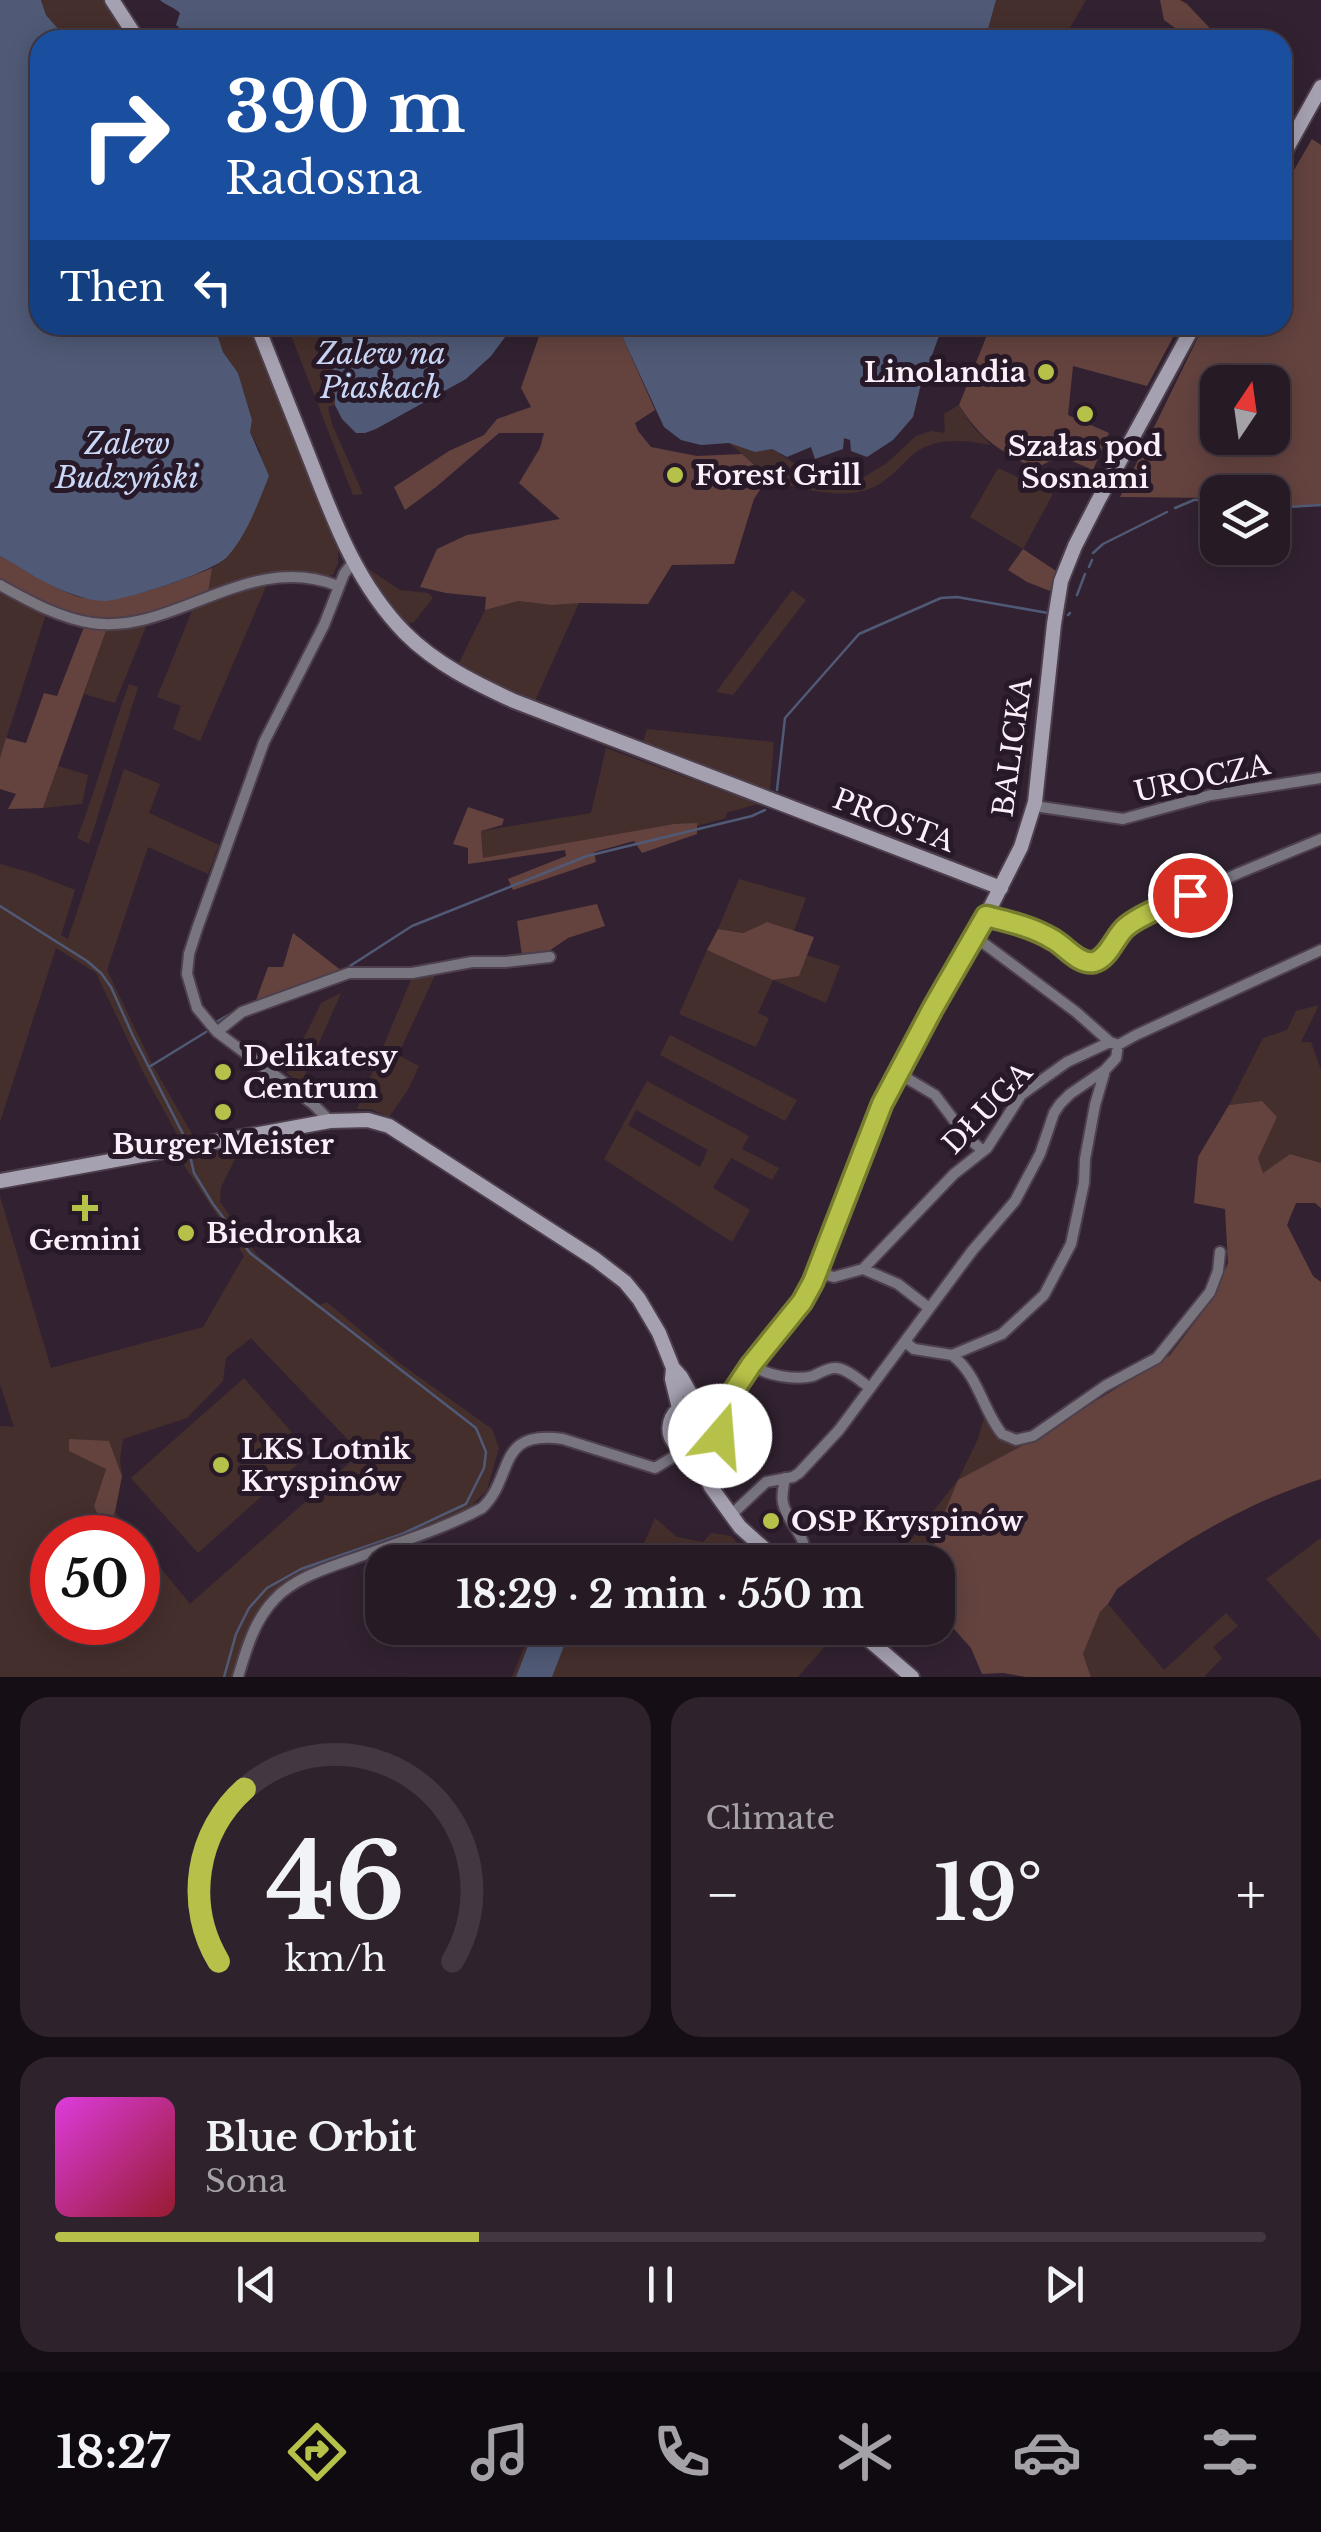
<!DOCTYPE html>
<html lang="en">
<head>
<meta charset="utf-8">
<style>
  :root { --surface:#261a25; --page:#2e232d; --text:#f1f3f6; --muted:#a4a1a7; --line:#423842; --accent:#b6c149 }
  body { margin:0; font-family:"Libre Baskerville",serif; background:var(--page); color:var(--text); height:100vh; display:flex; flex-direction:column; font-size:38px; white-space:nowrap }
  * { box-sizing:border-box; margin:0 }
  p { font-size:32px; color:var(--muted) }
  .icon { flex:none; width:55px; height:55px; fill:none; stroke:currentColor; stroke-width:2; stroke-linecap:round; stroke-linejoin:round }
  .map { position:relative; height:1677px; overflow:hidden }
  .sheet { display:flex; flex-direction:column; gap:20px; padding:20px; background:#150e14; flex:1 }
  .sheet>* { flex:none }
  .guide { position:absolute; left:30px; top:30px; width:1262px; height:305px; border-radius:30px; box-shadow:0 5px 25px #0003,0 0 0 2px var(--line); background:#1a4fa0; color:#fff; overflow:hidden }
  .needle { width:65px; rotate:13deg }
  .controls { position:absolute; left:1200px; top:365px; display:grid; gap:20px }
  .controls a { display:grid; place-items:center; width:90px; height:90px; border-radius:20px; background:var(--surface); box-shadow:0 5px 25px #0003,0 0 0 2px var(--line); font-size:50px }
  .speed { position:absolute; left:30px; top:1515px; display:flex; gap:20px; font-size:50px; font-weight:700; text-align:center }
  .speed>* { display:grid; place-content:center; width:130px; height:130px; border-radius:50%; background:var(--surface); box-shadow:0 5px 25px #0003,0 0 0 2px var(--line); line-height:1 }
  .speed .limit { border:15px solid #d22; background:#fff; color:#111 }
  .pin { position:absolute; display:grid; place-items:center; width:85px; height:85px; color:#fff; margin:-42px; border:5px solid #fff; border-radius:50%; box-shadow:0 2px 10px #0007 }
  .me { position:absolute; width:110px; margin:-55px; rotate:18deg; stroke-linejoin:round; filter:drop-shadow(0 0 8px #0008) }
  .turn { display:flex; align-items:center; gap:35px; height:210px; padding:0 30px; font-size:45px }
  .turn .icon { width:130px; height:130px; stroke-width:2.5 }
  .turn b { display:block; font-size:70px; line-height:85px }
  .then { display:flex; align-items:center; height:95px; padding:0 30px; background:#0003; gap:20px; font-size:38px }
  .big { font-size:75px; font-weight:700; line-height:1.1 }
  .sheet .tile { flex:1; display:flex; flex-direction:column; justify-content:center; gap:15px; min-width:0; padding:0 35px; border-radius:30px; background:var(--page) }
  .sheet .dial { align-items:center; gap:0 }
  .dial svg { height:260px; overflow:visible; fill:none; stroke:var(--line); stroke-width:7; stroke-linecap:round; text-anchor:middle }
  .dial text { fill:var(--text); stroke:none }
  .song { display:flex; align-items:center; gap:30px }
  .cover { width:120px; height:120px; border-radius:15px; background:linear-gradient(135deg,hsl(300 70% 55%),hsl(350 70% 35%)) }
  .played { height:10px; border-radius:5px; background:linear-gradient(90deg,var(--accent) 35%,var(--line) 35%) }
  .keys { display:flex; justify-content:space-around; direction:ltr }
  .heat { display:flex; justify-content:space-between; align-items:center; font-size:55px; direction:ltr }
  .sheet .tiles { flex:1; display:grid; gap:20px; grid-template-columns:1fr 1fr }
  .tile:last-child { grid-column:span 2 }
  .trip { position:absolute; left:365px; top:1545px; width:590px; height:100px; border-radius:30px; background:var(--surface); box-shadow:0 5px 25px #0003,0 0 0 2px var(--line); font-weight:700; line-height:100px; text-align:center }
  .dock { display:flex; height:160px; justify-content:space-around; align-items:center; background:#0f0a0f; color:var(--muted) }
  .dock .icon { width:70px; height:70px }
  .dock .current { color:var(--accent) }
  .dock b { font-size:45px; color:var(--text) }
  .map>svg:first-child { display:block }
  .green { fill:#452f2c; fill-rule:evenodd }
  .forest { fill:#64433f; fill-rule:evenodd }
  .water { fill:#505a76 }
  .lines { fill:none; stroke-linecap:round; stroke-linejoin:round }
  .stream { stroke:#505a76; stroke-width:2.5 }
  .street-casing { stroke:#4e3f4d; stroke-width:14 }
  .secondary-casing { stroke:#4e3f4d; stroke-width:18 }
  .street { stroke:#78757f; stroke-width:10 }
  .secondary { stroke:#a6a1b1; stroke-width:14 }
  .route-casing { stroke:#767d2f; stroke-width:25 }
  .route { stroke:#b6c149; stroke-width:18 }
  .poi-dot { fill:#b6c149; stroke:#271927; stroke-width:4 }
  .labels { text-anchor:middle; stroke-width:10; stroke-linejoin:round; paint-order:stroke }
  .poi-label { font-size:28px; font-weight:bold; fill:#fbf0fa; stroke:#271927; text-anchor:start }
  .street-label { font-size:28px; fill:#fbf0fa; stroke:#271927 }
  .water-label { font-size:30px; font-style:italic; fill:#ccd8f8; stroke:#271927 }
</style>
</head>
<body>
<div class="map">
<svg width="1321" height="1677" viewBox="0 0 1321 1677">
  <rect width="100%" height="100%" fill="#322231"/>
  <!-- green -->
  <path class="green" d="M 41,0 L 107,0 L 132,40 L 68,40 L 46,15 Z
    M 996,0 L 1086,0 L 1063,40 L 985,40 Z
    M 214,325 L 252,325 L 338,548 L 338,563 L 333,575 C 317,579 302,573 285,572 C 257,571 233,582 208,593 L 212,568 L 225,559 L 261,460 L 260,451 L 250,432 L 252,420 L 238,373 L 223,352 Z
    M 287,325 L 318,325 L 334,374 L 335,405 L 328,407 L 332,424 L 363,494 L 353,495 Z
    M 959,405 L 973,427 L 991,445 C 965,440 932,436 910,457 C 899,468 888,480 874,487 C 842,502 799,487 767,480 L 768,476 L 729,443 L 755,452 L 772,449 L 823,481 L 861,479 L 887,463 L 916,436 L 931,431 L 945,433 L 944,414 Z
    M 998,468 L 1053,494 L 1023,549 L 970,517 Z
    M 361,564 L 400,590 L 428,593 L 433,598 L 414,622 L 404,625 L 384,604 Z
    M 268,582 L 200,741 L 173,729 L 181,706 L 157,697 L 194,606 Z
    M 0,590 L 46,614 L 0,758 Z
    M 792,590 L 806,600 L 733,695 L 716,692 Z
    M 518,601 L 552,605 L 579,603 L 534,703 L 505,691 L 458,665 L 485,610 Z
    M 141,623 L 146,627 L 115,703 L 84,694 L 107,628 Z
    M 129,684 L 138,687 L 89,844 L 77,838 C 97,788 110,735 129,684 Z
    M 647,729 L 774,742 L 770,790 L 642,745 Z
    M 606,748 L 758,804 L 726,813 L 726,818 L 697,826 L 697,824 L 674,824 L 483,859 L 481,831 L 591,813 Z
    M 58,766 L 88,775 L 82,804 L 43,808 Z
    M 124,769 L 160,784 L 149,813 L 219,845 L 208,874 L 148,847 L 107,970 L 152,1064 L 193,1136 L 179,1138 L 144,1074 L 96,973 L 56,948 L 0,1122 L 0,864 L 32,873 L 75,890 L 61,935 L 68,939 Z
    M 739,879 L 806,898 L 794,931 L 767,922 L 743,933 L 718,929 Z
    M 707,950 L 773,980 L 799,975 L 807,955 L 840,966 L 826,1003 L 773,980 L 758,1013 L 769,1018 L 756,1047 L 679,1014 Z
    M 436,973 L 398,1055 L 419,1066 L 409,1088 L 389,1117 L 371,1109 L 357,1109 L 411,980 Z
    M 341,993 L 301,1084 L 287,1073 L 321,1003 Z
    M 1319,1005 L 1301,1042 L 1311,1042 L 1321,1070 L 1321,1163 L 1290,1154 L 1263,1173 L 1258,1158 L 1262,1101 L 1229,1105 L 1263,1038 L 1287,1030 L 1296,1011 Z
    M 670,1035 L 797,1100 L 785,1121 L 660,1055 Z
    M 647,1081 L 749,1136 L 742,1149 L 779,1168 L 772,1180 L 731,1158 L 713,1188 L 750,1210 L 732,1242 L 604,1159 ZM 636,1110 L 708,1150 L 700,1167 L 628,1125 Z
    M 241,1147 L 221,1187 L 220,1202 L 258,1256 L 320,1305 L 327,1302 L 398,1362 L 492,1429 L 499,1448 L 487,1490 L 468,1509 L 450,1518 L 289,1581 C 256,1604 245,1640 232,1677 L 0,1677 L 0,1426 L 14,1427 L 0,1384 L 0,1196 L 51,1368 L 203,1327 L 244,1256 L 180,1159 ZM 251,1338 L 355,1447 L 356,1457 L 190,1604 L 138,1540 L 138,1622 L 52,1622 L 52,1538 L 136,1537 L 115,1512 L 108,1526 L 94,1506 L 106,1469 L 109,1441 L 122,1476 L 120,1460 L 123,1439 L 187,1418 L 223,1381 L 226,1358 Z
    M 244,1378 L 310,1453 L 198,1553 L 131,1478 Z
    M 986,1411 C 994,1439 1003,1446 1031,1441 L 934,1539 L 935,1562 L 893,1562 L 958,1480 L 978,1439 Z
    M 655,1518 L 677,1537 L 703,1542 L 711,1533 L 731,1536 L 755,1562 L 636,1562 Z
    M 1321,1538 L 1321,1640 L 1266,1579 Z
    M 1108,1604 L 1164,1670 L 1226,1613 L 1238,1626 L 1213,1647 L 1222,1658 L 1204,1677 L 1091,1677 L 1083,1654 L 1100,1612 Z
    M 532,1628 L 827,1628 L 835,1635 L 798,1677 L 512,1677 Z"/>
  <!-- forest -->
  <path class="forest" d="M 1160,0 L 1180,0 L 1187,4 L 1221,40 L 1192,40 L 1164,20 Z
    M 1312,139 L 1321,145 L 1321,504 L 1273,508 L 1272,492 L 1218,492 L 1217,498 L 1120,497 L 1204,325 L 1282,325 L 1283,189 ZM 1218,382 L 1272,382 L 1272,438 L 1218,438 Z
    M 543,325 L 613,325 L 623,338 L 655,410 L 635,423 L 638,431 L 651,447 L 697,456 L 742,454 L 768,477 L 754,499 L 734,564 L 672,565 L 648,604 L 580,603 L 552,605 L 518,601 L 485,610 L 486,597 L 446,593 L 420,587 L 437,549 L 467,535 L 560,519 L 519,483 L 540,448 L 544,433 L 499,433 L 436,487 L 405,510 L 394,487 L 449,451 L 484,435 L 497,419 L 531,407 L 521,388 Z
    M 991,325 L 1172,325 L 1178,328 L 1147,386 L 1073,366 L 1068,415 L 1109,433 L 1093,470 L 1060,456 L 1034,469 C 997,448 983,442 959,405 Z
    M 1023,549 L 1056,571 L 1050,591 L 1027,582 L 1008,570 Z
    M 0,556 C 24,569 50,587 76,596 C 113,608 176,582 212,568 L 208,593 L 150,613 L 95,620 L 60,610 L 0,580 Z
    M 84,627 L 107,628 L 43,808 L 8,809 L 16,794 L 0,789 L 0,758 L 6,738 L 26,743 L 44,693 L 57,696 Z
    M 468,807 L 504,819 L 502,825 L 481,831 L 483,858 L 674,824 L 697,823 L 697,834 L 642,853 L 634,841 L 594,852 L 596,862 L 513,890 L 508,879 L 566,856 L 565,850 L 468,864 L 468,848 L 453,844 Z
    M 597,904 L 605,926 L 568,938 L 546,953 L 522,955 L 517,921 Z
    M 767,922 L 814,937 L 799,976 L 773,980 L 707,950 L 718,929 L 743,933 Z
    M 293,933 L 342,971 L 255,1003 L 268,967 L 283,967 Z
    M 1262,1101 L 1277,1117 L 1258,1158 L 1263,1173 L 1290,1154 L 1321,1163 L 1321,1208 L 1315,1203 L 1296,1203 L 1287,1225 L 1313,1276 L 1321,1282 L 1321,1479 C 1246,1503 1180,1542 1117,1589 L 1108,1604 L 1100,1612 L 1083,1654 L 1091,1677 L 1026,1677 L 1003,1673 L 982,1674 L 971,1648 L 954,1629 L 938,1589 L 934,1539 L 958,1480 L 1031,1441 L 1170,1355 L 1214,1297 L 1228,1263 L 1225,1209 L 1194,1203 L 1198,1157 L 1229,1105 Z
    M 69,1439 L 109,1441 L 122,1476 L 115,1512 L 108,1526 L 103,1526 L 94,1506 L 106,1469 L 69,1451 Z"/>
  <!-- water -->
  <path class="water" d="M 0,0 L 41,0 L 46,15 L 68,40 L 40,40 L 40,325 L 214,325 L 223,352 L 238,373 L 252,420 L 250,432 L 269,476 C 258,503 247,535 227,557 C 213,572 126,600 105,601 C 96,601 83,598 75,595 C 48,587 24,569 0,556 Z
    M 160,0 L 996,0 L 985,40 L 194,40 L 176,25 L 180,13 C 174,7 165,5 160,0 Z
    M 318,325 L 514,325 L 491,356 L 466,379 L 376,429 L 365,433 L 356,433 L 342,419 L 335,405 L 334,374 Z
    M 613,325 L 943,325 L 920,388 L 913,417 L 893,440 L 867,457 L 851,451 L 850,440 L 844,438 L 843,449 L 815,459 L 811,447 L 787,457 L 772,449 L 755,452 L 729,443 L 701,445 L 681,440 L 664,427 L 623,338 Z
    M 535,1628 L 571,1628 L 552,1677 L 516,1677 Z"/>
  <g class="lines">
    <!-- stream -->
    <path class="stream" d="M 1175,508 L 1194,500 L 1218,500
      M 1272,508 L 1321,505
      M 1093,553 L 1103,544 L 1167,512
      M 1089,567 L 1092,560
      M 1077,595 L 1085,574
      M 1068,615 L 1070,613
      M 777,790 L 785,718 L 859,634 L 941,598 L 957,597 L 1048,613
      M 0,906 L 87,961 L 101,973 L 111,987 L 133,1036 L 185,1138
      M 350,966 L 412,926 L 587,856 L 752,816 L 765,810
      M 326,976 L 343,970
      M 216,1022 L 239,1009
      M 149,1067 L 206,1032
      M 191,1160 L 194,1173 L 213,1204 L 250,1253 L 476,1428 L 486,1452 L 484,1468 L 466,1504 L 402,1534 L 301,1569 L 267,1588 L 249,1608 L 236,1634 L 224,1677"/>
    <defs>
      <path id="street" d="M 0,585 C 29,601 59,618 92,623 C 175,635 248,550 338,586
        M 1035,802 L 1041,807 L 1123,819 L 1211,795 L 1321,778
        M 986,916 C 1010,922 1035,928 1057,941 C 1069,949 1077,959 1092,963 L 1102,958 L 1130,924 L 1239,873 L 1321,839
        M 974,936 L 1076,1012 L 1110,1042
        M 217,1032 L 242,1012 L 349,973 L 412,973 L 472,962 L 505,962 L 550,957
        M 898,1073 L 935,1095 L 966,1136 L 983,1151
        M 330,1121 L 313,1104 L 217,1032 L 197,1008 L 187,974 L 189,954 L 197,929 L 264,742 L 324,625 L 344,574 L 353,562
        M 863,1269 L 898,1284 L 929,1308
        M 818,1273 L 834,1277 L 863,1269 L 954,1174 L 987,1148 L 1021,1095 L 1067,1062 L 1110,1042 L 1118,1045 L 1136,1035 L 1321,950
        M 905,1342 L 914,1349 L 952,1355 L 1002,1334 L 1044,1295 L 1071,1244 L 1084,1183 L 1085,1159 L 1095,1105 L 1104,1074
        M 952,1355 C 979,1376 982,1409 1002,1434 L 1016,1440 L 1033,1436 L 1105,1386 L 1157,1358 L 1210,1292 L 1218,1271 L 1220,1252
        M 751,1365 C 766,1375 795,1381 813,1376 C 820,1373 827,1368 835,1368 C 847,1368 860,1381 869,1387
        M 785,1478 C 784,1486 781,1494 783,1503 C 788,1526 808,1533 805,1562
        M 731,1515 L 766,1482 L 793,1477 L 799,1473 L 839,1430 L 972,1251 L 1015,1201 L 1040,1154 L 1054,1113 L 1060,1104 L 1070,1094 L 1105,1070 L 1116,1058 L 1118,1045
        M 238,1677 C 246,1650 254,1621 274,1600 C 293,1579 324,1569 350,1560 C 393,1544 442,1530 482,1508 C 515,1477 495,1429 563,1439 L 655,1468 L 683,1451"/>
      <path id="secondary" d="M 112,0 L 138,40
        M 1282,157 L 1321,87
        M 257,325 C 276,372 294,420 313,467 C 336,527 359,586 405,633 C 436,664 475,683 514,701 L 1001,888
        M 0,1181 L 330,1121 L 368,1120 L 389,1126 L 595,1259 L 625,1282 L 639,1299 L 659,1333 L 673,1368 L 681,1377 L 695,1402
        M 673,1368 L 672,1379 L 679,1408
        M 721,1421 C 696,1375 647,1425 681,1449 C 691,1456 701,1454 712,1449 L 720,1436 L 722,1414 L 727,1401 L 751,1365 L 791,1318 L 813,1282 L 882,1104 L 933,1008 L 986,916 L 1021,847 L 1035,802 L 1054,624 L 1061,581 L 1075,546 L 1098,501 L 1194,325
        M 696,1454 L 711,1487 L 740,1527 L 779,1562
        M 855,1628 L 912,1677"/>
    </defs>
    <!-- street casing -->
    <use href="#street" class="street-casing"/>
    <!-- secondary casing -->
    <use href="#secondary" class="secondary-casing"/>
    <!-- street -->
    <use href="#street" class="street"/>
    <!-- secondary -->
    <use href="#secondary" class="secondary"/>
  </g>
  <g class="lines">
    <defs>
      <path id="route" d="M 720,1436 L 722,1414 L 727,1401 L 751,1365 L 802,1302 L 813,1282 L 882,1104 L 933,1008 L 986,916 C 1010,922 1033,927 1054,940 C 1066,947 1079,965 1094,962 C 1109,958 1115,936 1126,927 C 1141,914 1172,903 1190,895"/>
    </defs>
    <!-- route casing -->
    <use href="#route" class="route-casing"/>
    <!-- route -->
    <use href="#route" class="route"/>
  </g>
  <!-- markers -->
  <g class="poi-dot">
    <circle cx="1046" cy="372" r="10"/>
    <circle cx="1085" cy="414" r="10"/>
    <circle cx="675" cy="475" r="10"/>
    <circle cx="223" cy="1072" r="10"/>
    <circle cx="223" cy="1112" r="10"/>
    <path d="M80 1193h10v10h10v10h-10v10h-10v-10h-10v-10h10z"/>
    <circle cx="186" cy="1233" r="10"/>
    <circle cx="221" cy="1465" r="10"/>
    <circle cx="771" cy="1521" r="10"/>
  </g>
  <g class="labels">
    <!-- poi labels -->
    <g class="poi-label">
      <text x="1026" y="382" text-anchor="end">Linolandia</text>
      <text x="1085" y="456" text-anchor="middle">Szałas pod<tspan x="1085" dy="32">Sosnami</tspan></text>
      <text x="695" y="485">Forest Grill</text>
      <text x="243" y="1066">Delikatesy<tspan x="243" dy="32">Centrum</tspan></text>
      <text x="223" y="1154" text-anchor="middle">Burger Meister</text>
      <text x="206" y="1243">Biedronka</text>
      <text x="85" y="1250" text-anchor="middle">Gemini</text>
      <text x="241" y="1459">LKS Lotnik<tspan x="241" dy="32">Kryspinów</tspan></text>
      <text x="791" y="1531">OSP Kryspinów</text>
    </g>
    <!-- street labels -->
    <g class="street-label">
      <text transform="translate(1012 747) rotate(-82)" y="10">BALICKA</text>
      <text transform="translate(1202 778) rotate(-12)" y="10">UROCZA</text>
      <text transform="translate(894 820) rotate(21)" y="10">PROSTA</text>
      <text transform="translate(987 1108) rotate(-46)" y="10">DŁUGA</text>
    </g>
    <!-- water labels -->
    <g class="water-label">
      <text x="381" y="364">Zalew na<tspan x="381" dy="34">Piaskach</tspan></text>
      <text x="127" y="454">Zalew<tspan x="127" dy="34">Budzyński</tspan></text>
    </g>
  </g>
</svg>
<div class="controls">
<a><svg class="needle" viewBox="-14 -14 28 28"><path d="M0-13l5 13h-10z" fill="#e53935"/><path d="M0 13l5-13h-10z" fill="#a4a1a7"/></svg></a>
<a><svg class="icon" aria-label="layers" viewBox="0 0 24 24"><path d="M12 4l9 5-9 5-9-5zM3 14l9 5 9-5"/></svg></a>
</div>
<div class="speed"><div class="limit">50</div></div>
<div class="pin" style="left:1190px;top:895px;background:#d93025"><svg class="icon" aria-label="arrive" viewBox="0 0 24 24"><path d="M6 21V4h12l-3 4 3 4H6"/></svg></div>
<svg class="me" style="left:720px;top:1436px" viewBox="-20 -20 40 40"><circle r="19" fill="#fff"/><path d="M0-13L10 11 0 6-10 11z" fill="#b6c149"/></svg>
<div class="trip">18:29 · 2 min · 550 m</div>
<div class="guide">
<div class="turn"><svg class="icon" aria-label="right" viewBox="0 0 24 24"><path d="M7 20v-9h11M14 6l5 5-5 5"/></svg><div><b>390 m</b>Radosna</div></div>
<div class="then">Then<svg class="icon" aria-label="left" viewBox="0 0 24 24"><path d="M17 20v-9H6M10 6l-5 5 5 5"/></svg></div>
</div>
</div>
<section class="sheet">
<div class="tiles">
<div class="tile dial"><svg viewBox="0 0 100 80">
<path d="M14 69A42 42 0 1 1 86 69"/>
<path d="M14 69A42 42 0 0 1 22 16" stroke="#b6c149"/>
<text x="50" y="56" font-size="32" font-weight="700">46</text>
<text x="50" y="72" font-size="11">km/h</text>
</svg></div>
<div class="tile"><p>Climate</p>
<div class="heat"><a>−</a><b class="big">19°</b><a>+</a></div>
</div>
<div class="tile">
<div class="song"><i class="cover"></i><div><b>Blue Orbit</b><p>Sona</p></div></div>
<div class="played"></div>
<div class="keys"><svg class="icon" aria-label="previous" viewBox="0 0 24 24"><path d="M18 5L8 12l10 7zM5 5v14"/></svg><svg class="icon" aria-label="pause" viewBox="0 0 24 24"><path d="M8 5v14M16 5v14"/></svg><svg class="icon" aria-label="next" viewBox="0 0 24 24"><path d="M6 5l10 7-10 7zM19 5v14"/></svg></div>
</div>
</div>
</section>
<nav class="dock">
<b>18:27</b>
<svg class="icon current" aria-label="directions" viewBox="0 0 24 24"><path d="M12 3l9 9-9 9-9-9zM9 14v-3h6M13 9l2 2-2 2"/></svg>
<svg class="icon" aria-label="music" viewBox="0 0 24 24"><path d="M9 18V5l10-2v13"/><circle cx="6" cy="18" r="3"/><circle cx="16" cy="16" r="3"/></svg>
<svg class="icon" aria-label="phone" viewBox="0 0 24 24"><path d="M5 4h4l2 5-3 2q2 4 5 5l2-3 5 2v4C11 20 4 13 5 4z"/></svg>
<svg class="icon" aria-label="climate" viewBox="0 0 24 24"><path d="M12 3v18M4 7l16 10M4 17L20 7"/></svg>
<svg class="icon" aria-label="car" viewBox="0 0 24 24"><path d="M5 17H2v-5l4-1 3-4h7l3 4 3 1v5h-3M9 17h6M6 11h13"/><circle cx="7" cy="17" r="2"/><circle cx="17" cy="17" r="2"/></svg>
<svg class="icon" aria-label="filters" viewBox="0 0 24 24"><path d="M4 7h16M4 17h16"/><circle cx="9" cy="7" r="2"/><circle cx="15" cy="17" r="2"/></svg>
</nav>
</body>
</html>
